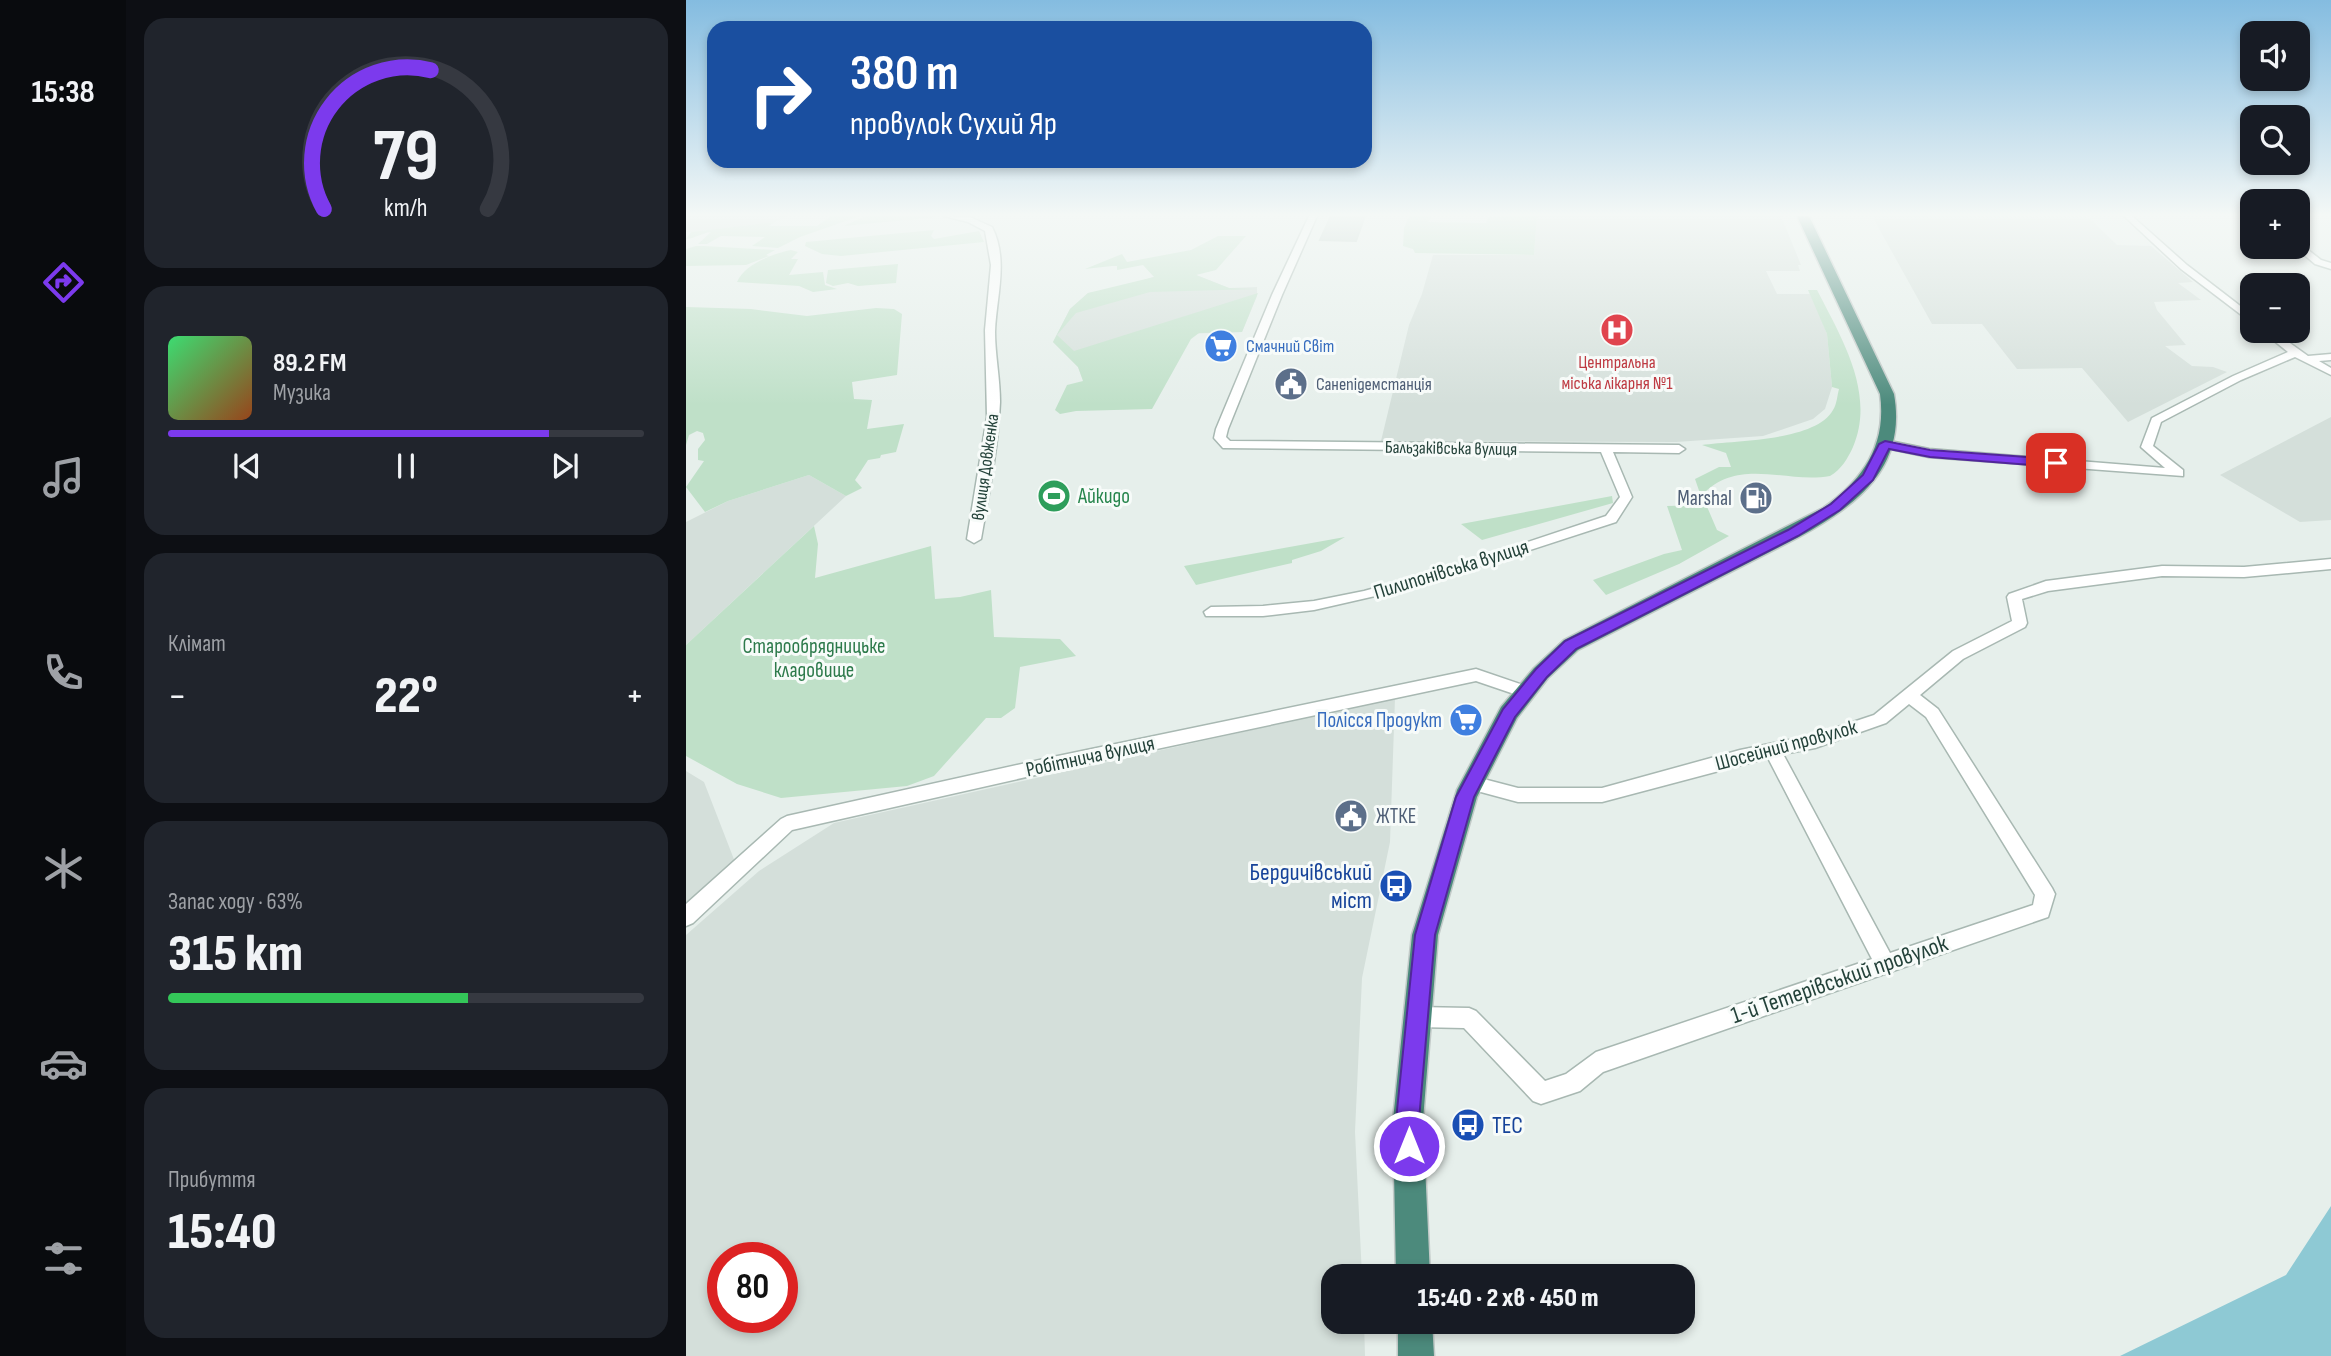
<!DOCTYPE html>
<html lang="uk">
<head>
<meta charset="utf-8">
<style>
  :root { --surface:#171b24; --page:#20242c; --text:#f1f3f6; --muted:#9ea1a6; --line:#363941; --accent:#7c3aed }
  body { margin:0; font-family:"Sofia Sans Condensed",sans-serif; background:var(--page); color:var(--text); height:100vh; display:flex; flex-direction:column; font-size:26px; white-space:nowrap }
  * { box-sizing:border-box; margin:0 }
  p { font-size:23px; color:var(--muted) }
  .icon { flex:none; width:38px; height:38px; fill:none; stroke:currentColor; stroke-width:2; stroke-linecap:round; stroke-linejoin:round }
  .map { position:relative; flex:1; overflow:hidden }
  .details { display:flex; flex-direction:column; gap:18px; padding:18px; background:#0d0f14; width:560px }
  .details>* { flex:none }
  .guide { position:absolute; left:21px; top:21px; width:665px; height:147px; border-radius:21px; box-shadow:0 4px 10px #0003; background:#1a4fa0; color:#fff; overflow:hidden }
  .fabs { position:absolute; left:1554px; top:21px; display:grid; gap:14px }
  .fabs a { display:grid; place-items:center; width:70px; height:70px; border-radius:14px; background:var(--surface); box-shadow:0 4px 10px #0003; font-size:35px }
  .speed { position:absolute; left:21px; top:1242px; display:flex; gap:14px; font-size:35px; font-weight:700; text-align:center }
  .speed>* { display:grid; place-content:center; width:91px; height:91px; border-radius:50%; background:var(--surface); box-shadow:0 4px 10px #0003; line-height:1 }
  .speed .limit { border:10px solid #d22; background:#fff; color:#111 }
  .pin { position:absolute; display:grid; place-items:center; width:60px; height:60px; color:#fff; margin:-30px; border-radius:14px; box-shadow:0 4px 10px #0006 }
  .me { position:absolute; width:77px; margin:-38px; rotate:0deg; stroke-linejoin:round; filter:drop-shadow(0 0 5px #0008) }
  .turn { display:flex; align-items:center; gap:24px; height:147px; padding:0 28px; font-size:32px }
  .turn .icon { width:91px; height:91px; stroke-width:2.5 }
  .turn b { display:block; font-size:49px; line-height:60px }
  .big { font-size:52px; font-weight:800; line-height:1.1 }
  .details .widget { flex:1; display:flex; flex-direction:column; justify-content:center; gap:10px; min-width:0; padding:0 24px; border-radius:21px; background:var(--page) }
  .details .dial { align-items:center; gap:0 }
  .dial svg { height:182px; overflow:visible; fill:none; stroke:var(--line); stroke-width:7; stroke-linecap:round; text-anchor:middle }
  .dial text { fill:var(--text); stroke:none }
  .song { display:flex; align-items:center; gap:21px }
  .cover { width:84px; height:84px; border-radius:10px; background:linear-gradient(135deg,hsl(140 70% 55%),hsl(20 70% 35%)) }
  .played { height:7px; border-radius:4px; background:linear-gradient(90deg,var(--accent) 80%,var(--line) 80%) }
  .keys { display:flex; justify-content:space-around; direction:ltr }
  .heat { display:flex; justify-content:space-between; align-items:center; font-size:38px; direction:ltr }
  .charge { height:10px; border-radius:5px; background:linear-gradient(90deg,#34c759 63%,var(--line) 0) }
  .trip { position:absolute; left:635px; top:1264px; width:374px; height:70px; border-radius:21px; background:var(--surface); box-shadow:0 4px 10px #0003; font-weight:800; line-height:70px; text-align:center }
  main { display:flex; flex:1; min-height:0 }
  .tab-bar { display:flex; flex-direction:column; width:126px; justify-content:space-around; align-items:center; background:#090b0e; color:var(--muted) }
  .tab-bar .icon { width:49px; height:49px }
  .tab-bar .active { color:var(--accent) }
  .tab-bar b { font-size:32px; color:var(--text) }
  .map>svg:first-child { display:block }
  .built { fill:#d4dfda; fill-rule:evenodd }
  .green { fill:#bfe0c8 }
  .water { fill:#8ec9d4 }
  .building { fill:#bbcac4; stroke:#b8c9c2; stroke-width:2 }
  .lines { fill:none; stroke-linecap:round; stroke-linejoin:round }
  .minor-casing { stroke:#a8b8b2; stroke-width:3 }
  .trunk-casing { stroke:#c2cac8; stroke-width:3 }
  .minor { fill:#fff; fill-rule:evenodd }
  .trunk { fill:#4c8a7c; fill-rule:evenodd }
  .route { fill:#7c3aed; stroke:#51269a; stroke-width:2 }
  .labels { text-anchor:middle; stroke-width:6; stroke-linejoin:round; paint-order:stroke }
  .far-shop-label { font-size:18px; fill:#366cbe; stroke:#f7fbf9; text-anchor:start }
  .far-health-label { font-size:18px; fill:#be3a42; stroke:#f7fbf9 }
  .far-service-label { font-size:18px; fill:#4e5e75; stroke:#f7fbf9; text-anchor:start }
  .far-street-label { font-size:18px; fill:#24423a; stroke:#f7fbf9 }
  .leisure-label { font-size:21px; fill:#27864d; stroke:#f7fbf9; text-anchor:start }
  .service-label { font-size:21px; fill:#4e5e75; stroke:#f7fbf9; text-anchor:end }
  .street-label { font-size:21px; fill:#24423a; stroke:#f7fbf9 }
  .park-label { font-size:21px; fill:#2d7a4b; stroke:#f7fbf9 }
  .shop-label { font-size:21px; fill:#366cbe; stroke:#f7fbf9; text-anchor:end }
  .near-transit-label { font-size:24px; fill:#164399; stroke:#f7fbf9; text-anchor:end }
  .near-street-label { font-size:24px; fill:#24423a; stroke:#f7fbf9 }
</style>
</head>
<body>
<main>
<nav class="tab-bar">
<b>15:38</b>
<svg class="icon active" aria-label="directions" viewBox="0 0 24 24"><path d="M12 3l9 9-9 9-9-9zM9 14v-3h6M13 9l2 2-2 2"/></svg>
<svg class="icon" aria-label="music" viewBox="0 0 24 24"><path d="M9 18V5l10-2v13"/><circle cx="6" cy="18" r="3"/><circle cx="16" cy="16" r="3"/></svg>
<svg class="icon" aria-label="phone" viewBox="0 0 24 24"><path d="M5 4h4l2 5-3 2q2 4 5 5l2-3 5 2v4C11 20 4 13 5 4z"/></svg>
<svg class="icon" aria-label="climate" viewBox="0 0 24 24"><path d="M12 3v18M4 7l16 10M4 17L20 7"/></svg>
<svg class="icon" aria-label="car" viewBox="0 0 24 24"><path d="M5 17H2v-5l4-1 3-4h7l3 4 3 1v5h-3M9 17h6M6 11h13"/><circle cx="7" cy="17" r="2"/><circle cx="17" cy="17" r="2"/></svg>
<svg class="icon" aria-label="filters" viewBox="0 0 24 24"><path d="M4 7h16M4 17h16"/><circle cx="9" cy="7" r="2"/><circle cx="15" cy="17" r="2"/></svg>
</nav>
<section class="details">
<div class="widget dial"><svg viewBox="0 0 100 80">
<path d="M14 69A42 42 0 1 1 86 69"/>
<path d="M14 69A42 42 0 0 1 61 8" stroke="#7c3aed"/>
<text x="50" y="56" font-size="32" font-weight="700">79</text>
<text x="50" y="72" font-size="11">km/h</text>
</svg></div>
<div class="widget">
<div class="song"><i class="cover"></i><div><b>89.2 FM</b><p>Музика</p></div></div>
<div class="played"></div>
<div class="keys"><svg class="icon" aria-label="previous" viewBox="0 0 24 24"><path d="M18 5L8 12l10 7zM5 5v14"/></svg><svg class="icon" aria-label="pause" viewBox="0 0 24 24"><path d="M8 5v14M16 5v14"/></svg><svg class="icon" aria-label="next" viewBox="0 0 24 24"><path d="M6 5l10 7-10 7zM19 5v14"/></svg></div>
</div>
<div class="widget"><p>Клімат</p>
<div class="heat"><a>−</a><b class="big">22°</b><a>+</a></div>
</div>
<div class="widget"><p>Запас ходу · 63%</p><b class="big">315 km</b><div class="charge"></div></div>
<div class="widget"><p>Прибуття</p><b class="big">15:40</b></div>
</section>
<div class="map">
<svg width="1645" height="1356" viewBox="0 0 1645 1356">
  <rect width="100%" height="100%" fill="#e6efeb"/>
  <!-- built -->
  <path class="built" d="M 0,216 L 101,216 L 88,222 L 7,232 L 0,232 Z
    M 851,216 L 1095,216 L 1115,265 L 1112,265 L 1114,271 L 1080,271 L 1091,294 L 1124,294 L 1133,313 L 1141,334 L 1146,387 L 1139,409 L 1127,419 L 1077,436 L 990,442 L 695,441 L 723,325 L 736,294 L 747,255 L 848,255 Z
    M 1186,216 L 1402,217 L 1431,245 L 1465,246 L 1507,282 L 1492,283 L 1515,300 L 1468,302 L 1471,310 L 1500,345 L 1479,346 L 1506,366 L 1527,367 L 1541,372 L 1442,422 L 1396,368 L 1331,369 L 1296,324 L 1246,324 Z
    M 508,274 L 543,288 L 571,287 L 571,296 L 556,332 L 496,334 L 405,399 L 392,367 L 367,342 L 384,309 L 402,293 L 437,287 L 467,277 Z
    M 1645,417 L 1645,520 L 1614,522 L 1534,475 Z
    M 123,475 L 160,496 L 0,645 L 0,522 L 42,501 Z
    M 709,698 L 704,842 L 676,978 L 669,1132 L 676,1276 L 648,1276 L 648,1321 L 678,1321 L 679,1356 L 0,1356 L 0,935 L 73,871 L 148,823 ZM 96,1258 L 96,1318 L 37,1318 L 37,1258 Z
    M 0,771 L 18,782 L 49,862 L 0,905 Z"/>
  <!-- green -->
  <path class="green" d="M 145,216 L 174,216 L 114,237 L 92,248 L 66,246 L 79,237 L 35,236 L 21,244 L 12,244 L 25,232 C 16,233 10,238 0,239 L 5,232 L 88,222 L 83,226 L 131,226 Z
    M 180,216 L 248,216 L 252,217 L 157,226 Z
    M 723,216 L 746,216 L 742,222 L 800,223 L 802,217 L 851,216 L 848,255 L 729,253 L 727,249 L 717,246 L 718,228 Z
    M 248,230 L 245,236 L 248,239 L 293,231 L 298,242 L 155,256 L 136,254 L 119,246 L 120,242 Z
    M 532,236 L 560,236 L 530,270 L 510,275 L 543,288 L 572,289 L 464,292 L 390,313 L 371,335 L 388,351 L 572,293 L 556,332 L 513,333 L 505,339 L 466,409 L 390,411 L 374,414 L 369,410 L 381,385 L 397,381 L 392,367 L 367,342 L 384,309 L 402,293 L 468,277 L 457,265 L 431,270 L 431,266 L 426,266 L 399,269 L 436,254 L 441,262 L 505,250 Z
    M 10,246 L 18,246 L 89,250 L 80,255 L 83,256 L 60,265 L 0,266 L 0,249 Z
    M 105,250 L 112,252 L 105,259 L 112,259 L 103,275 L 137,272 L 139,285 L 151,289 L 127,292 L 113,286 L 51,282 C 59,264 86,254 105,250 Z
    M 212,264 L 210,283 L 172,286 L 162,283 L 147,286 L 140,283 L 142,270 Z
    M 1122,290 L 1131,290 C 1155,337 1190,393 1167,447 C 1162,458 1155,470 1144,476 C 1099,484 1053,456 1016,495 L 1031,530 L 1043,536 L 993,564 L 920,595 L 907,580 L 978,554 L 996,550 L 981,506 L 1018,505 L 1009,479 L 1033,467 L 1045,467 L 1040,453 L 1016,445 C 1048,440 1129,442 1147,410 C 1151,404 1151,396 1153,389 L 1146,387 L 1141,334 Z
    M 0,307 L 65,309 L 121,316 L 190,308 L 208,309 L 216,314 L 211,375 L 166,382 L 168,399 L 186,400 L 181,429 L 218,424 L 210,452 L 195,455 L 194,458 L 182,460 L 169,480 L 176,488 L 160,496 L 123,475 L 42,501 L 19,512 L 0,487 L 18,461 L 12,460 L 12,449 L 19,440 L 17,433 L 11,431 L 3,435 L 0,445 Z
    M 926,496 L 927,503 L 796,540 L 775,524 Z
    M 128,526 L 132,544 L 129,578 L 245,546 L 249,599 L 274,597 L 305,590 L 308,637 L 374,639 L 390,656 L 334,667 L 329,708 L 315,718 L 300,718 L 248,776 L 221,786 L 95,798 L 51,784 L 0,756 L 0,645 Z
    M 659,537 L 635,551 L 606,560 L 606,563 L 510,585 L 498,566 Z"/>
  <!-- water -->
  <path class="water" d="M 1645,1206 L 1645,1356 L 1434,1356 L 1600,1275 Z"/>
  <!-- building -->
  <path class="building" d="M 645,216 L 679,216 L 670,241 L 634,240 Z"/>
  <g class="lines">
    <defs>
      <path id="minor" d="M 258,216 L 284,217 L 306,227 C 323,260 310,298 309,332 C 309,355 314,378 314,402 C 312,448 303,493 295,539 L 288,543 L 281,539 L 301,417 L 299,330 L 305,265 L 299,231 L 282,222 Z
        M 623,216 L 631,216 L 596,295 L 542,429 L 540,437 L 544,441 L 993,445 L 999,449 L 993,453 L 927,452 L 946,497 L 930,522 L 733,586 L 628,610 L 577,616 L 520,616 L 518,612 L 525,607 L 577,606 L 628,601 L 678,591 L 773,565 L 920,516 L 934,497 L 915,452 L 537,448 L 528,438 L 530,429 L 586,295 Z
        M 1438,216 L 1446,216 L 1501,265 L 1566,315 L 1566,323 L 1495,269 Z
        M 1612,242 L 1635,260 L 1645,263 L 1645,269 L 1629,264 L 1609,247 L 1612,247 Z
        M 1576,331 L 1587,331 L 1622,356 L 1645,354 L 1645,360 L 1633,361 L 1645,368 L 1645,375 L 1609,357 L 1555,380 L 1475,422 L 1467,446 L 1497,470 L 1497,476 L 1243,457 L 1195,447 L 1193,444 L 1199,440 L 1243,449 L 1479,468 L 1455,447 L 1466,418 L 1547,376 L 1602,352 Z
        M 1645,559 L 1645,569 L 1558,577 L 1476,576 L 1362,591 L 1336,599 L 1341,623 L 1339,627 L 1277,659 L 1234,695 L 1252,709 L 1366,888 L 1369,894 L 1362,917 L 917,1072 L 894,1091 L 855,1104 L 847,1101 L 778,1028 L 731,1027 L 724,1024 L 720,1017 L 724,1010 L 731,1007 L 783,1008 L 790,1011 L 859,1081 L 880,1074 L 910,1052 L 1186,959 L 1082,758 L 916,802 L 832,802 L 780,788 L 777,783 L 780,778 L 786,776 L 832,788 L 916,788 L 1054,750 L 1128,735 L 1188,715 L 1267,651 L 1326,621 L 1321,597 L 1323,594 L 1360,581 L 1476,566 L 1558,567 ZM 1223,704 L 1240,717 L 1349,895 L 1347,905 L 1204,953 L 1097,754 L 1129,748 L 1200,723 Z
        M 790,669 L 846,688 L 848,692 L 846,696 L 840,698 L 790,681 L 367,771 L 106,830 L 7,923 L 0,926 L 0,904 L 95,819 L 101,816 L 367,757 Z"/>
      <path id="trunk" d="M 1111,216 L 1123,216 L 1208,394 C 1221,468 1171,505 1113,537 L 892,650 L 862,678 L 831,718 L 791,797 L 752,935 L 737,1120 L 744,1276 L 710,1276 L 707,1120 L 726,935 L 771,790 L 815,707 L 848,668 L 878,640 L 1137,508 C 1177,480 1201,445 1194,394 Z
        M 712,1321 L 746,1321 L 748,1356 L 712,1356 Z"/>
    </defs>
    <!-- minor casing -->
    <use href="#minor" class="minor-casing"/>
    <!-- trunk casing -->
    <use href="#trunk" class="trunk-casing"/>
    <!-- minor -->
    <use href="#minor" class="minor"/>
    <!-- trunk -->
    <use href="#trunk" class="trunk"/>
  </g>
  <!-- sky -->
  <linearGradient id="sky" x2="0" y2="1"><stop stop-color="#84bce0"/><stop offset="0.53" stop-color="#f4f8f6"/><stop offset="1" stop-color="#f4f8f6" stop-opacity="0"/></linearGradient>
  <rect width="1645" height="405" fill="url(#sky)"/>
  <!-- route -->
  <path class="route" d="M 1199,441 L 1244,450 L 1370,459 L 1376,463 L 1370,467 L 1244,457 L 1203,449 L 1187,480 L 1154,510 L 1112,536 L 890,649 L 861,677 L 829,717 L 788,797 L 749,935 L 733,1120 L 734,1146 L 731,1154 L 723,1157 L 714,1154 L 711,1146 L 710,1120 L 729,935 L 770,797 L 817,709 L 850,669 L 879,641 L 1102,530 L 1145,504 L 1177,475 L 1193,444 Z"/>
  <!-- icons -->
  <defs>
    <symbol id="hospital-disc" viewBox="-11 -11 22 22"><circle r="9.5" fill="#e0444e" stroke="#f7fbf9"/><path d="M-5-5h3v3.5h4V-5h3V5h-3V1.5h-4V5h-3Z" fill="#fff"/></symbol>
    <symbol id="supermarket-disc" viewBox="-11 -11 22 22"><circle r="9.5" fill="#3f7fe0" stroke="#f7fbf9"/><path d="M-6-5.5h2.5l.6 2H6L4.5 2H-2.5L-4.4-4H-6ZM-1.5 3.2a1.3 1.3 0 1 0 .1 0ZM3 3.2a1.3 1.3 0 1 0 .1 0Z" fill="#fff"/></symbol>
    <symbol id="civic-disc" viewBox="-11 -11 22 22"><circle r="9.5" fill="#5c6f8a" stroke="#f7fbf9"/><path d="M-.6-6.5H3V-4.5H.6V-3L4-1V1h2V6H-6V1h2V-1L-.6-3ZM-1.2 2.5V6h2.4V2.5Z" fill="#fff"/></symbol>
    <symbol id="stadium-disc" viewBox="-11 -11 22 22"><circle r="9.5" fill="#2e9e5b" stroke="#f7fbf9"/><path d="M0-5a6.5 5 0 1 0 0 10a6.5 5 0 1 0 0-10ZM-3.5-1.8h7v3.6h-7Z" fill="#fff"/></symbol>
    <symbol id="fuel-disc" viewBox="-11 -11 22 22"><circle r="9.5" fill="#5c6f8a" stroke="#f7fbf9"/><path d="M-5.5-6h7V0h2V4h1.3V-2.5L3-4.5l.8-.8L6-3V5H2.5V1h-1V6h-7ZM-4.2-4.7v3.2H.2V-4.7Z" fill="#fff"/></symbol>
    <symbol id="bus-disc" viewBox="-11 -11 22 22"><circle r="9.5" fill="#1a4fb4" stroke="#f7fbf9"/><path d="M-5-6H5V4H4V6H2V4H-2V6H-4V4H-5ZM-3.5-4V0h7V-4ZM-3.5 1.2v1.5H-2V1.2ZM2 1.2v1.5H3.5V1.2Z" fill="#fff"/></symbol>
  </defs>
  <g fill-rule="evenodd">
    <use href="#hospital-disc" x="912" y="311" width="38" height="38"/>
    <use href="#supermarket-disc" x="516" y="327" width="38" height="38"/>
    <use href="#civic-disc" x="586" y="365" width="38" height="38"/>
    <use href="#stadium-disc" x="349" y="477" width="38" height="38"/>
    <use href="#fuel-disc" x="1051" y="479" width="38" height="38"/>
    <use href="#supermarket-disc" x="761" y="701" width="38" height="38"/>
    <use href="#civic-disc" x="646" y="797" width="38" height="38"/>
    <use href="#bus-disc" x="691" y="867" width="38" height="38"/>
    <use href="#bus-disc" x="763" y="1106" width="38" height="38"/>
  </g>
  <g class="labels">
    <!-- far-shop labels -->
    <g class="far-shop-label">
      <text x="560" y="352">Смачний Світ</text>
    </g>
    <!-- far-health labels -->
    <g class="far-health-label">
      <text x="931" y="368">Центральна<tspan x="931" dy="21">міська лікарня №1</tspan></text>
    </g>
    <!-- far-service labels -->
    <g class="far-service-label">
      <text x="630" y="390">Санепідемстанція</text>
    </g>
    <!-- far-street labels -->
    <g class="far-street-label">
      <text transform="translate(765 448) rotate(1)" y="6">Бальзаківська вулиця</text>
      <text transform="translate(299 467) rotate(-82)" y="6">вулиця Довженка</text>
    </g>
    <!-- leisure labels -->
    <g class="leisure-label">
      <text x="392" y="503">Айкидо</text>
    </g>
    <!-- service labels -->
    <g class="service-label">
      <text x="1046" y="505">Marshal</text>
      <text x="690" y="823" text-anchor="start">ЖТКЕ</text>
    </g>
    <!-- street labels -->
    <g class="street-label">
      <text transform="translate(765 569) rotate(-17)" y="7">Пилипонівська вулиця</text>
      <text transform="translate(1100 745) rotate(-15)" y="7">Шосейний провулок</text>
      <text transform="translate(404 756) rotate(-12)" y="7">Робітнича вулиця</text>
    </g>
    <!-- park labels -->
    <g class="park-label">
      <text x="128" y="653">Старообрядницьке<tspan x="128" dy="24">кладовище</tspan></text>
    </g>
    <!-- shop labels -->
    <g class="shop-label">
      <text x="756" y="727">Полісся Продукт</text>
    </g>
    <!-- near-transit labels -->
    <g class="near-transit-label">
      <text x="686" y="880">Бердичівський<tspan x="686" dy="28">міст</tspan></text>
      <text x="806" y="1133" text-anchor="start">ТЕС</text>
    </g>
    <!-- near-street labels -->
    <g class="near-street-label">
      <text transform="translate(1153 979) rotate(-19)" y="8">1-й Тетерівський провулок</text>
    </g>
  </g>
</svg>
<div class="fabs">
<a><svg class="icon" aria-label="sound" viewBox="0 0 24 24"><path d="M4 9h4l5-4v14l-5-4H4zM17 9q2 3 0 6"/></svg></a>
<a><svg class="icon" aria-label="search" viewBox="0 0 24 24"><circle cx="10" cy="10" r="6"/><path d="M15 15l6 6"/></svg></a>
<a>+</a>
<a>−</a>
</div>
<div class="speed"><div class="limit">80</div></div>
<div class="pin" style="left:1370px;top:463px;background:#d93025"><svg class="icon" aria-label="arrive" viewBox="0 0 24 24"><path d="M6 21V4h12l-3 4 3 4H6"/></svg></div>
<svg class="me" style="left:723px;top:1146px" viewBox="-20 -20 40 40"><circle r="17" fill="#7c3aed" stroke="#fff" stroke-width="3"/><path d="M0-11L8 9 0 5-8 9z" fill="#fff"/></svg>
<div class="trip">15:40 · 2 хв · 450 m</div>
<div class="guide">
<div class="turn"><svg class="icon" aria-label="right" viewBox="0 0 24 24"><path d="M7 20v-9h11M14 6l5 5-5 5"/></svg><div><b>380 m</b>провулок Сухий Яр</div></div>
</div>
</div>
</main>
</body>
</html>
